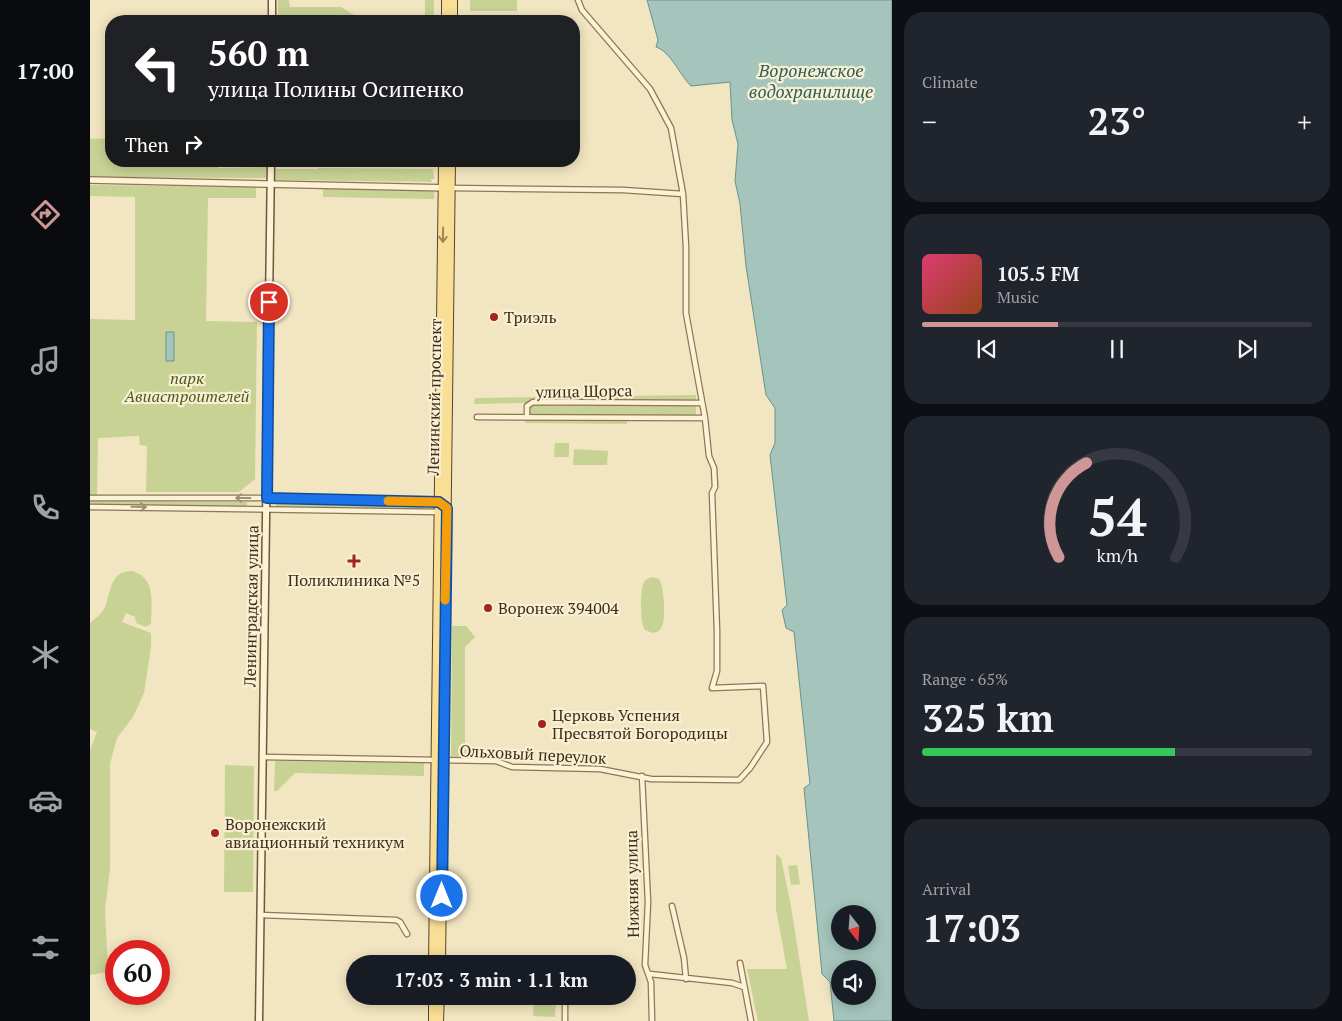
<!DOCTYPE html>
<html lang="en">
<head>
<meta charset="utf-8">
<style>
  :root { --surface:#171b24; --page:#20242c; --text:#f1f3f6; --muted:#9ea1a6; --line:#363941; --accent:#ce9696 }
  body { margin:0; font-family:"PT Serif",serif; background:var(--page); color:var(--text); height:100vh; display:flex; flex-direction:column; font-size:19px; white-space:nowrap }
  * { box-sizing:border-box; margin:0 }
  p { font-size:16px; color:var(--muted) }
  .icon { flex:none; width:28px; height:28px; fill:none; stroke:currentColor; stroke-width:2; stroke-linecap:round; stroke-linejoin:round }
  .map { position:relative; flex:1; overflow:hidden }
  .panel { display:flex; flex-direction:column; gap:12px; padding:12px; background:#0d0f14; width:450px }
  .panel>* { flex:none }
  .hud { position:absolute; left:15px; top:15px; width:475px; height:152px; border-radius:20px; box-shadow:0 2px 12px #0003; background:#202124; color:#fff; overflow:hidden }
  .needle { width:32px; rotate:163deg }
  .buttons { position:absolute; left:741px; top:905px; display:grid; gap:10px }
  .buttons a { display:grid; place-items:center; width:45px; height:45px; border-radius:50%; background:var(--surface); box-shadow:0 2px 12px #0003; font-size:25px }
  .speed { position:absolute; left:15px; top:940px; display:flex; gap:10px; font-size:25px; font-weight:700; text-align:center }
  .speed>* { display:grid; place-content:center; width:65px; height:65px; border-radius:50%; background:var(--surface); box-shadow:0 2px 12px #0003; line-height:1 }
  .speed .limit { border:8px solid #d22; background:#fff; color:#111 }
  .pin { position:absolute; display:grid; place-items:center; width:42px; height:42px; color:#fff; margin:-21px; border:2px solid #fff; border-radius:50%; box-shadow:0 1px 5px #0007 }
  .me { position:absolute; width:55px; margin:-28px; rotate:0deg; stroke-linejoin:round; filter:drop-shadow(0 0 4px #0008) }
  .turn { display:flex; align-items:center; gap:18px; height:105px; padding:0 20px; font-size:22px }
  .turn .icon { width:65px; height:65px; stroke-width:2.5 }
  .turn b { display:block; font-size:35px; line-height:42px }
  .then { display:flex; align-items:center; height:48px; padding:0 20px; background:#0003; gap:10px; font-size:19px }
  .big { font-size:38px; font-weight:700; line-height:1.1 }
  .panel .card { flex:1; display:flex; flex-direction:column; justify-content:center; gap:8px; min-width:0; padding:0 18px; border-radius:20px; background:var(--page) }
  .panel .dial { align-items:center; gap:0 }
  .dial svg { height:130px; overflow:visible; fill:none; stroke:var(--line); stroke-width:7; stroke-linecap:round; text-anchor:middle }
  .dial text { fill:var(--text); stroke:none }
  .song { display:flex; align-items:center; gap:15px }
  .cover { width:60px; height:60px; border-radius:8px; background:linear-gradient(135deg,hsl(340 70% 55%),hsl(20 70% 35%)) }
  .played { height:5px; border-radius:2px; background:linear-gradient(90deg,var(--accent) 35%,var(--line) 35%) }
  .keys { display:flex; justify-content:space-around; direction:ltr }
  .heat { display:flex; justify-content:space-between; align-items:center; font-size:28px; direction:ltr }
  .charge { height:8px; border-radius:4px; background:linear-gradient(90deg,#34c759 65%,var(--line) 0) }
  .trip { position:absolute; left:256px; top:955px; width:290px; height:50px; border-radius:25px; background:var(--surface); box-shadow:0 2px 12px #0003; font-weight:700; line-height:50px; text-align:center }
  main { display:flex; flex:1; min-height:0 }
  .dock { display:flex; flex-direction:column; width:90px; justify-content:space-around; align-items:center; background:#090b0e; color:var(--muted) }
  .dock .icon { width:35px; height:35px }
  .dock .active { color:var(--accent) }
  .dock b { font-size:22px; color:var(--text) }
  .map>svg:first-child { display:block }
  .green { fill:#c8d294 }
  .water { fill:#a4c4bc; stroke:#6a938b; fill-rule:evenodd }
  .lines { fill:none; stroke-linecap:round; stroke-linejoin:round }
  .minor-casing { stroke:#8e7657; stroke-width:7 }
  .tertiary-casing { stroke:#8e7657; stroke-width:8 }
  .secondary-casing { stroke:#6f573a; stroke-width:9 }
  .primary-casing { stroke:#5b432b; stroke-width:10 }
  .minor { stroke:#fcf2d5; stroke-width:4.5 }
  .tertiary { stroke:#fcf2d5; stroke-width:5.5 }
  .secondary { stroke:#fcf2d5; stroke-width:6 }
  .primary { stroke:#f9de95; stroke-width:8 }
  .oneway { stroke:#9a8658 }
  .oneway2 { stroke:#9c9078 }
  .route-casing { stroke:#114b97; stroke-width:12 }
  .route { stroke:#1a73e8; stroke-width:9 }
  .slow { stroke:#f59e0b; stroke-width:9 }
  .poi-dot { fill:#a32520; stroke:#f9efd1; stroke-width:2 }
  .labels { text-anchor:middle; stroke-width:4.5; stroke-linejoin:round; paint-order:stroke }
  .poi-label { font-size:16px; fill:#3c2d1c; stroke:#f9efd1; text-anchor:start }
  .park-label { font-size:16px; font-style:italic; fill:#4a5a21; stroke:#f9efd1 }
  .street-label { font-size:16px; fill:#3c2d1c; stroke:#f9efd1 }
  .water-label { font-size:18px; font-style:italic; fill:#2a5d5c; stroke:#f9efd1 }
</style>
</head>
<body>
<main>
<nav class="dock">
<b>17:00</b>
<svg class="icon active" aria-label="directions" viewBox="0 0 24 24"><path d="M12 3l9 9-9 9-9-9zM9 14v-3h6M13 9l2 2-2 2"/></svg>
<svg class="icon" aria-label="music" viewBox="0 0 24 24"><path d="M9 18V5l10-2v13"/><circle cx="6" cy="18" r="3"/><circle cx="16" cy="16" r="3"/></svg>
<svg class="icon" aria-label="phone" viewBox="0 0 24 24"><path d="M5 4h4l2 5-3 2q2 4 5 5l2-3 5 2v4C11 20 4 13 5 4z"/></svg>
<svg class="icon" aria-label="climate" viewBox="0 0 24 24"><path d="M12 3v18M4 7l16 10M4 17L20 7"/></svg>
<svg class="icon" aria-label="car" viewBox="0 0 24 24"><path d="M5 17H2v-5l4-1 3-4h7l3 4 3 1v5h-3M9 17h6M6 11h13"/><circle cx="7" cy="17" r="2"/><circle cx="17" cy="17" r="2"/></svg>
<svg class="icon" aria-label="filters" viewBox="0 0 24 24"><path d="M4 7h16M4 17h16"/><circle cx="9" cy="7" r="2"/><circle cx="15" cy="17" r="2"/></svg>
</nav>
<div class="map">
<svg width="802" height="1021" viewBox="0 0 802 1021">
  <rect width="100%" height="100%" fill="#f2e5c1"/>
  <!-- green -->
  <path class="green" d="M 188,0 L 199,0 L 200,7 L 251,7 L 274,21 L 188,21 Z
    M 335,0 L 344,0 L 344,21 L 315,21 L 335,20 Z
    M 380,0 L 427,0 L 427,11 L 380,11 Z
    M 21,138 L 21,161 L 128,161 L 128,168 L 178,167 L 178,178 L 0,177 L 0,139 Z
    M 228,168 L 343,169 L 344,179 L 341,179 L 342,182 L 185,180 L 185,169 L 228,169 Z
    M 0,185 L 166,187 L 166,198 L 118,198 L 116,321 L 167,322 L 165,479 L 149,492 L 56,492 L 57,446 L 50,445 L 49,436 C 35,436 22,438 8,438 L 7,495 L 0,495 L 0,319 L 45,320 L 45,197 L 0,196 Z
    M 233,187 L 345,188 L 344,199 L 233,197 Z
    M 606,395 L 606,419 L 537,419 L 537,424 L 435,423 L 435,403 L 384,404 L 385,398 Z
    M 465,443 L 479,443 L 479,457 L 464,457 Z
    M 484,449 L 518,451 L 517,465 L 483,465 Z
    M 0,501 L 157,502 L 157,507 L 0,505 Z
    M 186,502 L 332,504 L 334,507 L 332,510 L 186,507 Z
    M 42,571 C 67,578 61,605 61,624 L 56,627 L 46,623 L 45,617 L 36,613 L 32,622 L 61,633 L 61,647 L 54,693 L 43,717 L 27,738 L 20,764 L 20,869 L 15,909 L 18,972 L 0,975 L 0,750 L 7,732 L 0,729 L 0,623 C 6,618 13,613 16,605 C 21,589 21,571 42,571 Z
    M 562,577 L 569,579 C 574,585 576,619 572,626 C 570,631 567,632 563,633 L 555,630 C 550,623 550,593 553,585 C 554,580 557,579 562,577 Z
    M 362,626 L 376,626 L 385,637 L 375,647 L 375,747 L 381,757 L 361,756 Z
    M 185,761 L 334,763 L 334,776 L 205,773 L 187,791 L 184,791 Z
    M 135,765 L 164,766 L 163,892 L 134,892 Z
    M 686,854 L 691,858 L 701,906 L 719,1021 L 668,1021 L 657,969 L 697,969 L 686,909 Z
    M 707,865 L 710,884 L 701,885 L 698,866 Z
    M 444,999 L 466,1001 L 465,1017 L 443,1016 Z"/>
  <!-- water -->
  <path class="water" d="M 557,0 L 802,0 L 802,1021 L 744,1021 L 740,982 L 732,974 L 714,788 L 720,784 L 704,632 L 696,628 L 692,610 L 697,605 L 680,455 L 685,443 L 685,408 L 676,395 L 656,266 L 650,204 L 645,181 L 648,144 L 642,120 L 640,82 L 601,86 C 589,74 581,52 566,47 L 568,40 ZM 750,914 L 778,914 L 778,941 L 750,941 ZM 750,969 L 778,969 L 778,996 L 750,996 Z
    M 76,332 L 84,332 L 84,361 L 76,361 Z"/>
  <g class="lines">
    <defs>
      <path id="minor" d="M 361,188 L 533,190 L 593,194
        M 437,416 L 437,406 L 443,402 L 612,403
        M 387,417 L 615,418
        M 0,498 L 177,498 L 351,503
        M 0,507 L 350,512
        M 173,757 L 406,761 L 422,767 L 510,769 L 561,779 L 649,780 L 660,768 L 677,742 L 673,686 L 622,688 L 627,671 L 627,631 L 622,493 L 625,487 L 624,468 L 619,456 L 615,418 L 596,313 L 596,247 L 593,194 L 581,128 L 560,89 L 492,10 L 488,0
        M 552,776 L 558,902 L 555,965 L 561,982 L 562,1021
        M 582,906 L 594,958 L 596,979
        M 171,915 L 306,920 L 310,922 L 317,934
        M 650,963 L 661,1021
        M 560,974 L 642,983 L 654,987
        M 475,1021 L 475,996"/>
      <path id="tertiary" d="M 0,180 L 361,188"/>
      <path id="secondary" d="M 182,21 L 182,0
        M 169,1021 L 181,161"/>
      <path id="primary" d="M 356,21 L 356,0
        M 363,21 L 363,0
        M 343,964 L 353,161
        M 351,964 L 361,161
        M 343,1021 L 343,996
        M 349,1021 L 350,996"/>
    </defs>
    <!-- minor casing -->
    <use href="#minor" class="minor-casing"/>
    <!-- tertiary casing -->
    <use href="#tertiary" class="tertiary-casing"/>
    <!-- secondary casing -->
    <use href="#secondary" class="secondary-casing"/>
    <!-- primary casing -->
    <use href="#primary" class="primary-casing"/>
    <!-- minor -->
    <use href="#minor" class="minor"/>
    <!-- tertiary -->
    <use href="#tertiary" class="tertiary"/>
    <!-- secondary -->
    <use href="#secondary" class="secondary"/>
    <!-- primary -->
    <use href="#primary" class="primary"/>
  </g>
  <!-- one-way arrows -->
  <defs><path id="oneway-shaft" d="M-6 0H5M1.5-3L5.5 0L1.5 3" fill="none" stroke-width="1.6" stroke-linecap="round" stroke-linejoin="round" transform="scale(1.25)"/></defs>
  <use class="oneway" href="#oneway-shaft" transform="translate(353 235) rotate(91)"/>
  <g class="oneway2">
    <use href="#oneway-shaft" transform="translate(153 498) rotate(-180)"/>
    <use href="#oneway-shaft" transform="translate(49 507) rotate(1)"/>
  </g>
  <g class="lines">
    <defs>
      <path id="route" d="M 179,302 L 177,498 L 349,502 L 357,508 L 352,896"/>
    </defs>
    <!-- route casing -->
    <use href="#route" class="route-casing"/>
    <!-- route -->
    <use href="#route" class="route"/>
    <!-- slow -->
    <path class="slow" d="M 298,501 L 349,502 L 357,508 L 355,600"/>
  </g>
  <!-- markers -->
  <g class="poi-dot">
    <circle cx="404" cy="317" r="5"/>
    <path d="M261.5 553.5h5v5h5v5h-5v5h-5v-5h-5v-5h5z"/>
    <circle cx="398" cy="608" r="5"/>
    <circle cx="452" cy="724" r="5"/>
    <circle cx="125" cy="833" r="5"/>
  </g>
  <g class="labels">
    <!-- poi labels -->
    <g class="poi-label">
      <text x="414" y="323">Триэль</text>
      <text x="264" y="586" text-anchor="middle">Поликлиника №5</text>
      <text x="408" y="614">Воронеж 394004</text>
      <text x="462" y="721">Церковь Успения<tspan x="462" dy="18">Пресвятой Богородицы</tspan></text>
      <text x="135" y="830">Воронежский<tspan x="135" dy="18">авиационный техникум</tspan></text>
    </g>
    <!-- park labels -->
    <g class="park-label">
      <text x="97" y="384">парк<tspan x="97" dy="18">Авиастроителей</tspan></text>
    </g>
    <!-- street labels -->
    <g class="street-label">
      <text transform="translate(494 391) rotate(-1)" y="6">улица Щорса</text>
      <text transform="translate(344 397) rotate(-89)" y="6">Ленинский проспект</text>
      <text transform="translate(161 606) rotate(-89)" y="6">Ленинградская улица</text>
      <text transform="translate(443 754) rotate(3)" y="6">Ольховый переулок</text>
      <text transform="translate(542 884) rotate(-91)" y="6">Нижняя улица</text>
    </g>
    <!-- water labels -->
    <g class="water-label">
      <text x="721" y="77">Воронежское<tspan x="721" dy="21">водохранилище</tspan></text>
    </g>
  </g>
</svg>
<div class="buttons">
<a><svg class="needle" viewBox="-14 -14 28 28"><path d="M0-13l5 13h-10z" fill="#e53935"/><path d="M0 13l5-13h-10z" fill="#9ea1a6"/></svg></a>
<a><svg class="icon" aria-label="sound" viewBox="0 0 24 24"><path d="M4 9h4l5-4v14l-5-4H4zM17 9q2 3 0 6"/></svg></a>
</div>
<div class="speed"><div class="limit">60</div></div>
<div class="pin" style="left:179px;top:302px;background:#d93025"><svg class="icon" aria-label="arrive" viewBox="0 0 24 24"><path d="M6 21V4h12l-3 4 3 4H6"/></svg></div>
<svg class="me" style="left:352px;top:896px" viewBox="-20 -20 40 40"><circle r="17" fill="#1a73e8" stroke="#fff" stroke-width="3"/><path d="M0-11L8 9 0 5-8 9z" fill="#fff"/></svg>
<div class="trip">17:03 · 3 min · 1.1 km</div>
<div class="hud">
<div class="turn"><svg class="icon" aria-label="left" viewBox="0 0 24 24"><path d="M17 20v-9H6M10 6l-5 5 5 5"/></svg><div><b>560 m</b>улица Полины Осипенко</div></div>
<div class="then">Then<svg class="icon" aria-label="right" viewBox="0 0 24 24"><path d="M7 20v-9h11M14 6l5 5-5 5"/></svg></div>
</div>
</div>
<section class="panel">
<div class="card"><p>Climate</p>
<div class="heat"><a>−</a><b class="big">23°</b><a>+</a></div>
</div>
<div class="card">
<div class="song"><i class="cover"></i><div><b>105.5 FM</b><p>Music</p></div></div>
<div class="played"></div>
<div class="keys"><svg class="icon" aria-label="previous" viewBox="0 0 24 24"><path d="M18 5L8 12l10 7zM5 5v14"/></svg><svg class="icon" aria-label="pause" viewBox="0 0 24 24"><path d="M8 5v14M16 5v14"/></svg><svg class="icon" aria-label="next" viewBox="0 0 24 24"><path d="M6 5l10 7-10 7zM19 5v14"/></svg></div>
</div>
<div class="card dial"><svg viewBox="0 0 100 80">
<path d="M14 69A42 42 0 1 1 86 69"/>
<path d="M14 69A42 42 0 0 1 31 11" stroke="#ce9696"/>
<text x="50" y="56" font-size="32" font-weight="700">54</text>
<text x="50" y="72" font-size="11">km/h</text>
</svg></div>
<div class="card"><p>Range · 65%</p><b class="big">325 km</b><div class="charge"></div></div>
<div class="card"><p>Arrival</p><b class="big">17:03</b></div>
</section>
</main>
</body>
</html>
